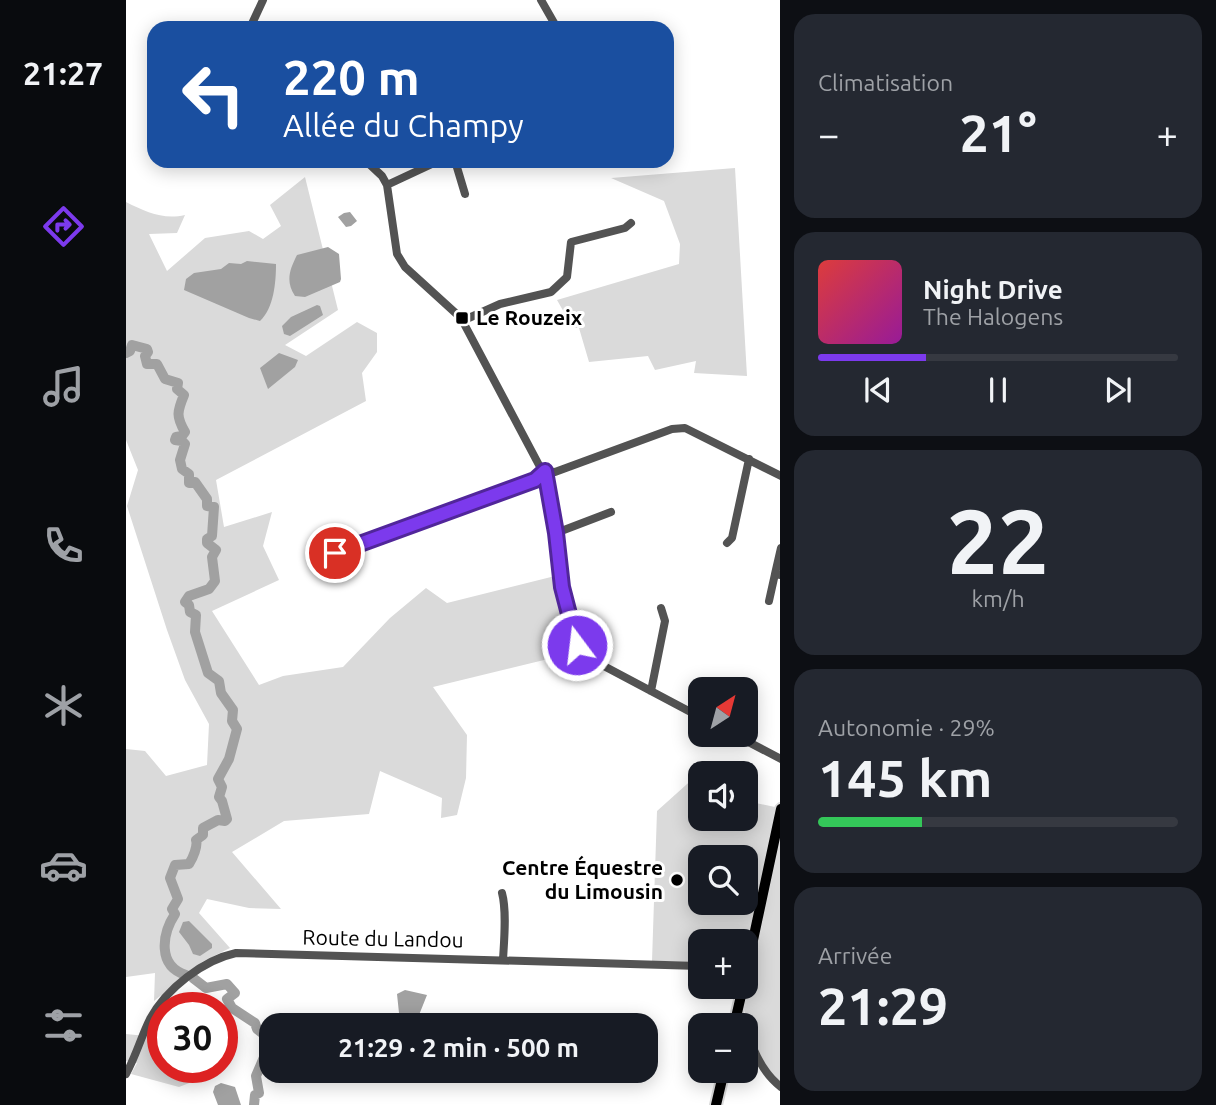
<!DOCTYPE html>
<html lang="fr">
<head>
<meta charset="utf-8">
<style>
  :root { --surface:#171b24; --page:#242831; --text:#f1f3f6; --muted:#9ea1a6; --line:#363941; --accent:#7c3aed }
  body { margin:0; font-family:Ubuntu,sans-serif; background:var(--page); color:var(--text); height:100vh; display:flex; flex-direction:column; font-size:26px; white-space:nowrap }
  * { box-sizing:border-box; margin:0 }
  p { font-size:23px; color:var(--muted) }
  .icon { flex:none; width:38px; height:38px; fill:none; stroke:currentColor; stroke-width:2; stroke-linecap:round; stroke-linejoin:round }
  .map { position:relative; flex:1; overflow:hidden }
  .side { display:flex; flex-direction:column; gap:14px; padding:14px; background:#0d0f14; width:436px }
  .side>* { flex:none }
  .top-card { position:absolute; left:21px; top:21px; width:527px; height:147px; border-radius:21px; box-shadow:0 4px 18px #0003; background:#1a4fa0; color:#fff; overflow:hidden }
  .needle { width:46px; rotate:36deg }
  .controls { position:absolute; left:562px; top:677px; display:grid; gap:14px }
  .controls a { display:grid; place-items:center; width:70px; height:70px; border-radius:14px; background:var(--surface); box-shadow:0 4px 18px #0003; font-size:35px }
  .speed { position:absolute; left:21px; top:992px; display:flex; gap:14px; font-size:35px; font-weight:700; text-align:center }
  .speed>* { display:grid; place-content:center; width:91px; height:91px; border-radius:50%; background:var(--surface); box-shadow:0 4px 18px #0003; line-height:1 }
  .speed .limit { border:10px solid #d22; background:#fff; color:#111 }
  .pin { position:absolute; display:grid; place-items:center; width:60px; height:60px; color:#fff; margin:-30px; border:4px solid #fff; border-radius:50%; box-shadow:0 2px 7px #0007 }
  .me { position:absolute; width:77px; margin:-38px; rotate:345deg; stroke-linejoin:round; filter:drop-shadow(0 0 5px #0008) }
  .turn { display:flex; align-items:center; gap:24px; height:147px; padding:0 21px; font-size:32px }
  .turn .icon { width:91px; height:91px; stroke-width:2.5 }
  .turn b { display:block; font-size:49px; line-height:60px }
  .big { font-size:52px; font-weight:600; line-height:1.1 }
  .side .card { flex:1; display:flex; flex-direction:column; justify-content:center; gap:10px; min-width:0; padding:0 24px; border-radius:21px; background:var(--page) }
  .side .dial { align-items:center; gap:0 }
  .dial b { font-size:91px; line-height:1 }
  .song { display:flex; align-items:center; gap:21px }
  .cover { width:84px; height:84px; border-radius:10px; background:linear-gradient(135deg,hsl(0 70% 55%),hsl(300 70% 35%)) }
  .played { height:7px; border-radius:4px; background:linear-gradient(90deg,var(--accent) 30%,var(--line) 30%) }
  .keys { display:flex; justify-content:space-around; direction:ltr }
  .heat { display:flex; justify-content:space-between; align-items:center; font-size:38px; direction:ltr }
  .charge { height:10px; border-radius:5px; background:linear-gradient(90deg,#34c759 29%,var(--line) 0) }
  .trip { position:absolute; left:133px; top:1013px; width:399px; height:70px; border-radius:21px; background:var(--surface); box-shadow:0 4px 18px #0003; font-weight:600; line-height:70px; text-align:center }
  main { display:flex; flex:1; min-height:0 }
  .dock { display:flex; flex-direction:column; width:126px; justify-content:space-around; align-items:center; background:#090b0e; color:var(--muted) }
  .dock .icon { width:49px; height:49px }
  .dock .selected { color:var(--accent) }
  .dock b { font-size:32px; color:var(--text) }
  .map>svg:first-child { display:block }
  .green { fill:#dadada; fill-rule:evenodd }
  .water { fill:#a1a1a1 }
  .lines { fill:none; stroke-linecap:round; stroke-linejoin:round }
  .river { stroke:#a1a1a1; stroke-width:10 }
  .major-casing { stroke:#dbdbdb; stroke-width:14 }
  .minor { stroke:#535353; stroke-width:8 }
  .major { stroke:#000; stroke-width:10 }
  .route-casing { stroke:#51269a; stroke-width:18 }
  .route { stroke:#7c3aed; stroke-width:12 }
  .poi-dot { fill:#000; stroke:#fff; stroke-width:2.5 }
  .labels { text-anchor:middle; stroke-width:6; stroke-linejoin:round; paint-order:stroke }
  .poi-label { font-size:21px; font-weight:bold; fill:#000; stroke:#fff; text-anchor:start }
  .street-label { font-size:21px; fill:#000; stroke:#fff }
</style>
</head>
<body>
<main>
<nav class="dock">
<b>21:27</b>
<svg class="icon selected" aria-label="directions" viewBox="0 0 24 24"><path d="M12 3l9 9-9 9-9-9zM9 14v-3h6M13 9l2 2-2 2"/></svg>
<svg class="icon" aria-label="music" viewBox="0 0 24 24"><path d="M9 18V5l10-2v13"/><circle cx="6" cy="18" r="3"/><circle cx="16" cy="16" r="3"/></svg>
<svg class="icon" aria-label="phone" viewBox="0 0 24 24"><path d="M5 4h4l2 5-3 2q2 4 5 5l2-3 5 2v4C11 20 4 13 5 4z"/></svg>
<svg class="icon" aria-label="climate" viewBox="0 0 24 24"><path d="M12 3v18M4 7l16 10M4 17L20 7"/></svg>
<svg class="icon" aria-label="car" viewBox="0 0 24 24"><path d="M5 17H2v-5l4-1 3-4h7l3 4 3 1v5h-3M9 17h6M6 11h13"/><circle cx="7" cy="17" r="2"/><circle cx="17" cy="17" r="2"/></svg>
<svg class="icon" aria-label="filters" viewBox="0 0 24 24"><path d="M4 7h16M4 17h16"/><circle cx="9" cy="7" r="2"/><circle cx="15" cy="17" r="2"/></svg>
</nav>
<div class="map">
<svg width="655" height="1105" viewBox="0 0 655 1105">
  <rect width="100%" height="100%" fill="#fff"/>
  <!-- green -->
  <path class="green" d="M 609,168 L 621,376 L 568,373 L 570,361 L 529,370 L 522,356 L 463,362 L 453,328 L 447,328 L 431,300 L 553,264 L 554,244 L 538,201 L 485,178 Z
    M 179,177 L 212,310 L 159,345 L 180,356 L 231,322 L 251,333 L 251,352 L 236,373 L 240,401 L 90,480 L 98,527 L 146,512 L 137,546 L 153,580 L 86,611 L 133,685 L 157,676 L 217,667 L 264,618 L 300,588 L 321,603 L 429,576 L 451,652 L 307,687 L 341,735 L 340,778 L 331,815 L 315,818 L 316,798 L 254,771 L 243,814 L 158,821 L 106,852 L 155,909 L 123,908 L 81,899 L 73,913 L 104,948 L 76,962 L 28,1001 L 29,973 L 0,977 L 0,749 L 19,751 L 40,776 L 81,765 L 83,724 L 59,680 L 41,630 L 1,506 L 12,470 L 0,440 L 0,202 C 20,212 37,220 59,215 L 51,233 L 23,234 L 41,271 L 79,238 L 123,231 L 137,239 L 155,226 L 144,205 Z
    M 570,776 L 574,778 L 574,819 L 620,819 L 620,801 L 649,807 L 620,943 L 620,942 L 574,942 L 574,962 L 526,961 L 531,811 ZM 574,858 L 620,858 L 620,903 L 574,903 Z
    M 654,837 L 654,1082 L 645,1072 L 633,1054 L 618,1010 Z
    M 36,1017 L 37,1068 L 64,1068 L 71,1080 L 53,1087 L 5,1074 L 11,1063 L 0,1061 L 0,1034 L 20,1036 L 30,1019 Z"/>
  <!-- water -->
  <path class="water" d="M 224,212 L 231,221 L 225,226 L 220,227 L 212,217 L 218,213 Z
    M 202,247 L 213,254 L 215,279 L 214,282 L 179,297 L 169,296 C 159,281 164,269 171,255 Z
    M 121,261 L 150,264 C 150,282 148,308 134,321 L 123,318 L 58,290 L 60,279 L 68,273 L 95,269 L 103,263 L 115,264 Z
    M 191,305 L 194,306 L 197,315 L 164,336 L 158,334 L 156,326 L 165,317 Z
    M 153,353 L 172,360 L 169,367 L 142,389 L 134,368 Z
    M 63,921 L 86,944 L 86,948 L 74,956 L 67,954 L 63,945 L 53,932 L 57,922 Z
    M 279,990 L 301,995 L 289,1025 L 278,1025 L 273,1013 L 271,994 Z
    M 189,1013 L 193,1014 L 198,1020 L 202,1018 L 205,1025 L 165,1025 L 165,1021 L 173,1016 Z
    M 95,1083 L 109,1087 L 115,1105 L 92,1105 L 87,1092 L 89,1086 Z"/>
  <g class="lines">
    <!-- river -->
    <path class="river" d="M 0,353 L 4,351 L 6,345 L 21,349 L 22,352 L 19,356 L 21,364 L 31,364 L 39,379 L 52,383 L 51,389 L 58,395 C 51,412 50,416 59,432 L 56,436 L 50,437 L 49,440 L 56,441 L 59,444 L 54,460 L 56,469 L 63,474 L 63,483 L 69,482 L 81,499 L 81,506 L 88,507 L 86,536 L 81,539 L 81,543 L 90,550 L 86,557 L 89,581 L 83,589 L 63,596 L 59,602 L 63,605 L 64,612 L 70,615 L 69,632 L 82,673 L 93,681 L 95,693 L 107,710 L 106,721 L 111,729 L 103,759 L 92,779 L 96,787 L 93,797 L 96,801 L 101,819 L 99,821 L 92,820 L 77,828 L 77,835 L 70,840 C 72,846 67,858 63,864 L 49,865 L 44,878 L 52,899 L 46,909 L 49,914 C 36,934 31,966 60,975
      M 67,978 L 80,988 L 101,984 L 109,993 L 101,999 L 106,1008 L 129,1023 L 131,1029 L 145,1040
      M 128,1105 L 129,1095 L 133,1093 L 130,1076 L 145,1041"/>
    <defs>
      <path id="major" d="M 620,973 L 655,809
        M 608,1026 L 617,987
        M 590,1105 L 598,1071"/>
    </defs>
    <!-- major casing -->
    <use href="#major" class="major-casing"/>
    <!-- minor -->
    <path class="minor" d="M 415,0 L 431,28
      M 124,28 L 137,0
      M 240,161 L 256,176 L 261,185 L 271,254 L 279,267 L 335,318 L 413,465 L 419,471 L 429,472 L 546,429 L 559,428 L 655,476
      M 261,185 L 306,164 L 330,164 L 339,194
      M 336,321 L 374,304 L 425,292 L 441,277 L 445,242 L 499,228 L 505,223
      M 419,471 C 423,493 428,514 430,536 C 435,573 437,624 459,656 L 574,717
      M 430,533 L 485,512
      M 601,543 L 606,538 L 623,459
      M 655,548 L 649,574 L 655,575
      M 189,560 L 409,480 L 419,471
      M 643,601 L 649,574
      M 525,691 L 539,621 L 535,608
      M 609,735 L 655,759
      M 376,893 C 381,911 378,941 377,960
      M 611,1014 C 621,1023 623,1037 628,1050 C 634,1064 642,1077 655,1087
      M 0,1074 C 10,1056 15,1037 24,1019 C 40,989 77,960 110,953 L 574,966"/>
    <!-- major -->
    <use href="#major" class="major"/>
  </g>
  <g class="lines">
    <defs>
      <path id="route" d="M 209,553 L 409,480 L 419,471 L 430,533 L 436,587 L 451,645"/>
    </defs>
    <!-- route casing -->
    <use href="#route" class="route-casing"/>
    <!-- route -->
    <use href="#route" class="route"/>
  </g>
  <!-- markers -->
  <g class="poi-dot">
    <rect x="329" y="311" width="14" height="14" rx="3.5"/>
    <circle cx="551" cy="880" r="7"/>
  </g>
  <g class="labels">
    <!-- poi labels -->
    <g class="poi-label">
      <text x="350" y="325">Le Rouzeix</text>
      <text x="537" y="875" text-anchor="end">Centre Équestre<tspan x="537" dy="24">du Limousin</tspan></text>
    </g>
    <!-- street labels -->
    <g class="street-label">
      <text transform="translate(257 939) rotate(1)" y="7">Route du Landou</text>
    </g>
  </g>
</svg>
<div class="controls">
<a><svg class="needle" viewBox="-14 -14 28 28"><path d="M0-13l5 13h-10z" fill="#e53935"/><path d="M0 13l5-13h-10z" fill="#9ea1a6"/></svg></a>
<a><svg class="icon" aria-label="sound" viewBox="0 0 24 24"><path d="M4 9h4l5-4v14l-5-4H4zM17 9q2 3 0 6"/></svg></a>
<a><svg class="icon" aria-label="search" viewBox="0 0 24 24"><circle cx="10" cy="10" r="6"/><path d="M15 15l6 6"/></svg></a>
<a>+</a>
<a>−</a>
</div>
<div class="speed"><div class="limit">30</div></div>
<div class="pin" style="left:209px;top:553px;background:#d93025"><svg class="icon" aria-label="arrive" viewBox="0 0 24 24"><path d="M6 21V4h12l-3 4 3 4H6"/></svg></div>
<svg class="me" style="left:451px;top:645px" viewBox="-20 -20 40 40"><circle r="17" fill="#7c3aed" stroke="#fff" stroke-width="3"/><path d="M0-11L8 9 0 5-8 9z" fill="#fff"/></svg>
<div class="trip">21:29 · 2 min · 500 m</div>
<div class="top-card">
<div class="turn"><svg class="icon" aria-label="left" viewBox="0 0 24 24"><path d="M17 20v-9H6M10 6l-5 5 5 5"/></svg><div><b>220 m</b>Allée du Champy</div></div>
</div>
</div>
<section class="side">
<div class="card"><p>Climatisation</p>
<div class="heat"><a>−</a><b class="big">21°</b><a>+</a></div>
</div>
<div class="card">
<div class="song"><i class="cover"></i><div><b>Night Drive</b><p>The Halogens</p></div></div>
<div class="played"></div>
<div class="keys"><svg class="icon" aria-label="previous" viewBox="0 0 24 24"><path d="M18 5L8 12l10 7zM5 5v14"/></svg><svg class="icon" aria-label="pause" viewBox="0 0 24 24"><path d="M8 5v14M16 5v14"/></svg><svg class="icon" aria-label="next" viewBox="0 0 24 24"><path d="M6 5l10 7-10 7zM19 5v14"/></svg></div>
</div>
<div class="card dial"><b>22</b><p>km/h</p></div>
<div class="card"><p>Autonomie · 29%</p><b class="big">145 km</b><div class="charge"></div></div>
<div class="card"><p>Arrivée</p><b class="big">21:29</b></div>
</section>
</main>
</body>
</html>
